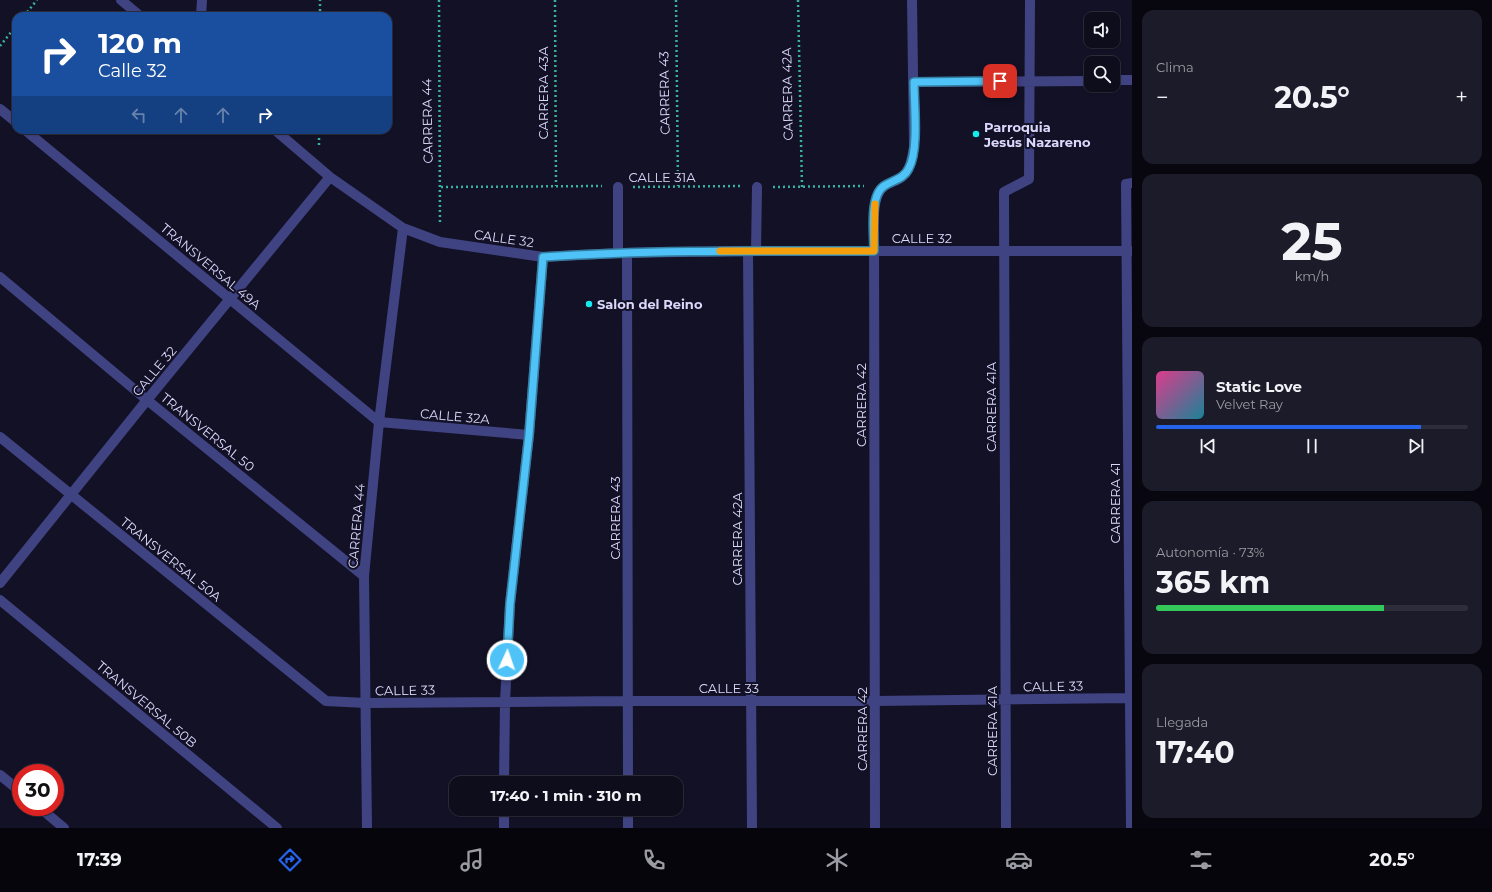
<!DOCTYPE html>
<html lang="es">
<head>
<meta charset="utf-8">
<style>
  :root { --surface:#0e0d1c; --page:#1c1b29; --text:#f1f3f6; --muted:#9b9ca3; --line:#2e2d3b; --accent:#2563eb }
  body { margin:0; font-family:Montserrat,sans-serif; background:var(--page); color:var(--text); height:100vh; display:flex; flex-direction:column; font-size:15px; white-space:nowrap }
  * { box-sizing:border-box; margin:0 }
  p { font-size:13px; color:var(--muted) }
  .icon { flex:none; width:22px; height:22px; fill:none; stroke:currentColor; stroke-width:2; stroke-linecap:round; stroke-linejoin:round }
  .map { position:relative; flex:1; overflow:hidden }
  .side { display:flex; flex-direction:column; gap:10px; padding:10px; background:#08070f; width:360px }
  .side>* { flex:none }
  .banner { position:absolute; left:12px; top:12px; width:380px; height:122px; border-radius:12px; box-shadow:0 1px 3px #0004,0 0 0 1px var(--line); background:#1a4fa0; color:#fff; overflow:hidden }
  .buttons { position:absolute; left:1084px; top:12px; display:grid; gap:8px }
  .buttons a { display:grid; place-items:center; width:36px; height:36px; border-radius:8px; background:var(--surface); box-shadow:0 1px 3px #0004,0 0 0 1px var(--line); font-size:20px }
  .speed { position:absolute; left:12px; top:764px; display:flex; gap:8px; font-size:20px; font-weight:700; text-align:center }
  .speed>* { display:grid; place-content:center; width:52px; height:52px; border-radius:50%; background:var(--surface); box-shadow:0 1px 3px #0004,0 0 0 1px var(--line); line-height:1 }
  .speed .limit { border:6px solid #d22; background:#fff; color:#111 }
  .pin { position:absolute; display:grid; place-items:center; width:34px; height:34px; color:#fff; margin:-17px; border-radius:8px; box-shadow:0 2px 6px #0006 }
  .me { position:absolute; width:44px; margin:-22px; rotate:3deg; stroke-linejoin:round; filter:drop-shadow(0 0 3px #0008) }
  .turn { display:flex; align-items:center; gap:14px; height:84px; padding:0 20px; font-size:18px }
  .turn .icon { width:52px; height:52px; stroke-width:2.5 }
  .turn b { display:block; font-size:28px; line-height:34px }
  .lanes { display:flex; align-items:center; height:38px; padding:0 20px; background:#0003; justify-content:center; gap:20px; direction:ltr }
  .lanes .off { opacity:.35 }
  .big { font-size:30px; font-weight:700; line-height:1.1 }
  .side .tile { flex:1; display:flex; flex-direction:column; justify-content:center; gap:6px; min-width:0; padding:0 14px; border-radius:12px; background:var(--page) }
  .side .dial { align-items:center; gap:0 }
  .dial b { font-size:52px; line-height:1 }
  .song { display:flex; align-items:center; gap:12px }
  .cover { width:48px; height:48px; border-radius:6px; background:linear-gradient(135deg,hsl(330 70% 55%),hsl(190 70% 35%)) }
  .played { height:4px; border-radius:2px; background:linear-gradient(90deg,var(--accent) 85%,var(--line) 85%) }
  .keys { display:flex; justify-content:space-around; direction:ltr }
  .heat { display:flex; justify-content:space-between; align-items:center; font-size:22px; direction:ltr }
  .charge { height:6px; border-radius:3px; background:linear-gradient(90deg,#34c759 73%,var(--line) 0) }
  .trip { position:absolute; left:449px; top:776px; width:234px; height:40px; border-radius:12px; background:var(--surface); box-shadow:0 1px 3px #0004,0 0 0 1px var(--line); font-weight:700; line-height:40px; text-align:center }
  .dock { display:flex; height:64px; justify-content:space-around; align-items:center; background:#06050b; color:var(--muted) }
  .dock .icon { width:28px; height:28px }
  .dock .active { color:var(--accent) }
  .dock b { font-size:18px; color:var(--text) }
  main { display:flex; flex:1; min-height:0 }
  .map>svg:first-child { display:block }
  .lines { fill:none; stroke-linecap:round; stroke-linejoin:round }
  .path { stroke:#38b1a0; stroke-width:2.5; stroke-dasharray:2 3; stroke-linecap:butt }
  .minor { stroke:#404382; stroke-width:10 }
  .route-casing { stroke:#337fa1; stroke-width:10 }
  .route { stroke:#4fc3f7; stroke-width:7 }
  .slow { stroke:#f59e0b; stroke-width:7 }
  .poi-dot { fill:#13ebef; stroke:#131126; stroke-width:1.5 }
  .labels { text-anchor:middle; stroke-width:4; stroke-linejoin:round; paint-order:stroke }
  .street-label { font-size:13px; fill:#dad9fc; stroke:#131126 }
  .poi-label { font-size:13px; font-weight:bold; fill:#dad9fc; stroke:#131126; text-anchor:start }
</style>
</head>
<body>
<main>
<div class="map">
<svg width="1132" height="828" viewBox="0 0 1132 828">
  <rect width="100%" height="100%" fill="#131126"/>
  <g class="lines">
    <!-- path -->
    <path class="path" d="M 439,0 L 440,225
      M 555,0 L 556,186
      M 676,0 L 678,186
      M 798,0 L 802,187
      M 24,16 L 37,0
      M 320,16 L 320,0
      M 0,46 L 16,26
      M 319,145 L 319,130
      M 441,187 L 602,186
      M 633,187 L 742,186
      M 773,187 L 864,186"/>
    <!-- minor -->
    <path class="minor" d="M 121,0 L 140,16
      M 201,16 L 202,0
      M 1113,80 L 1132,80
      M 914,82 L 1091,81
      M 0,109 L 16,122
      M 25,130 L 379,422 L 529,435
      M 275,130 L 330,177 L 403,228 L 440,242 L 543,257 L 618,253 L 748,251 L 1132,251
      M 618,187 L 618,253
      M 748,251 L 752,828
      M 756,251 L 757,187
      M 627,253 L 628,783
      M 0,277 L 147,400 L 364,576
      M 0,437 L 326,701 L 366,703 L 628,701 L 875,701 L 1132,698
      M 0,583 L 147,400 L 330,177
      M 0,600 L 277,828
      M 0,775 L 21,792
      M 504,783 L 505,702 L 510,604 L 529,435 L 543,257
      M 39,807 L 64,828
      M 367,828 L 364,576 L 379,422 L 403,228
      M 504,828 L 504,809
      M 628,828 L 628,809
      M 875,828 L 874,213 C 875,203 876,191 886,185 C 891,182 898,181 903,176 C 911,169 912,157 914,147 L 912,0
      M 1006,828 L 1004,192 L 1029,179 L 1030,0
      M 1131,828 L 1126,184 L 1132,183"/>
  </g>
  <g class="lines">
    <defs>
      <path id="route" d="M 507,660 L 510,604 L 529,435 L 543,257 C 653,250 764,251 874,251 C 874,234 869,196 884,186 C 893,180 904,179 909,168 C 919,149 914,105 914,82 L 1000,81"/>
    </defs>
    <!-- route casing -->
    <use href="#route" class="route-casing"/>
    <!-- route -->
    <use href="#route" class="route"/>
    <!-- slow -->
    <path class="slow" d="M 720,251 L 874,251 L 875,204"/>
  </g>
  <!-- markers -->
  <g class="poi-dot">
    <circle cx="976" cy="134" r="4"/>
    <circle cx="589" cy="304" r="4"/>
  </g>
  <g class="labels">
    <!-- street labels -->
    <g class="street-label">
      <text transform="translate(543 93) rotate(-90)" y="5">CARRERA 43A</text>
      <text transform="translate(664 93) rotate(-91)" y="5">CARRERA 43</text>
      <text transform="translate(787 94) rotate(-91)" y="5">CARRERA 42A</text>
      <text transform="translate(427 121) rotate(-91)" y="5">CARRERA 44</text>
      <text x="662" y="182">CALLE 31A</text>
      <text transform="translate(504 238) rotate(8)" y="5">CALLE 32</text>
      <text x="922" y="243">CALLE 32</text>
      <text transform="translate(211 266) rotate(40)" y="5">TRANSVERSAL 49A</text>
      <text transform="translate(154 371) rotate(-50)" y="5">CALLE 32</text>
      <text transform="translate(861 405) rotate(-90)" y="5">CARRERA 42</text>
      <text transform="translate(991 407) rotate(-90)" y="5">CARRERA 41A</text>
      <text transform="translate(455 416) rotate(5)" y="5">CALLE 32A</text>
      <text transform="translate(208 432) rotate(39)" y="5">TRANSVERSAL 50</text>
      <text transform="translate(1115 503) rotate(-90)" y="5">CARRERA 41</text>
      <text transform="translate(615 518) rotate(-90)" y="5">CARRERA 43</text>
      <text transform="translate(356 526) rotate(-85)" y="5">CARRERA 44</text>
      <text transform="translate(737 539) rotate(-90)" y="5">CARRERA 42A</text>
      <text transform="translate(171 559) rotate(39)" y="5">TRANSVERSAL 50A</text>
      <text transform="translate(1053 686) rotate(-1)" y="5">CALLE 33</text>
      <text x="729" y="693">CALLE 33</text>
      <text transform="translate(405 690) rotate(-1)" y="5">CALLE 33</text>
      <text transform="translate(147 704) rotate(40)" y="5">TRANSVERSAL 50B</text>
      <text transform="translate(862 729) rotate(-90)" y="5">CARRERA 42</text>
      <text transform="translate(992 731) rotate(-90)" y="5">CARRERA 41A</text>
    </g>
    <!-- poi labels -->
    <g class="poi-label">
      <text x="984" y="132">Parroquia<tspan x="984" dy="15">Jesús Nazareno</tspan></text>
      <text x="597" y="309">Salon del Reino</text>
    </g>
  </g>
</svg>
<div class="buttons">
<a><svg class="icon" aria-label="sound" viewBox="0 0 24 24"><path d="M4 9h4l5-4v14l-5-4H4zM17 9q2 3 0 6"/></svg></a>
<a><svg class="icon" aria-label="search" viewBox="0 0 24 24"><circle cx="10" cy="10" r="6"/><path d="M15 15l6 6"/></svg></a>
</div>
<div class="speed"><div class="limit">30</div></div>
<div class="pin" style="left:1000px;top:81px;background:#d93025"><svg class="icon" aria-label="arrive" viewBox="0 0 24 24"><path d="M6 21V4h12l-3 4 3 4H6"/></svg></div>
<svg class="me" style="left:507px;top:660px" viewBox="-20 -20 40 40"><circle r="17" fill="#4fc3f7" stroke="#fff" stroke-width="3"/><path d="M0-11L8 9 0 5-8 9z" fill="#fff"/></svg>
<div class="trip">17:40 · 1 min · 310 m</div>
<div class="banner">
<div class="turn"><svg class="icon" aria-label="right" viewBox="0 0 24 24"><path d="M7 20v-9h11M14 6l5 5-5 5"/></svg><div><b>120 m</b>Calle 32</div></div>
<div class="lanes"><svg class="icon off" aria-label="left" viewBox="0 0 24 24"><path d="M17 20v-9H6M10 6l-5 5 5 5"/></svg><svg class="icon off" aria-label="ahead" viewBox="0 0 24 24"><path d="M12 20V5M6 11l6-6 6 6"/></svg><svg class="icon off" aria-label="ahead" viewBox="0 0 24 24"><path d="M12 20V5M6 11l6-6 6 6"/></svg><svg class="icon" aria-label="right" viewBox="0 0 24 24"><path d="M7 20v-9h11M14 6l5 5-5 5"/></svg></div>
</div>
</div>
<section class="side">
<div class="tile"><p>Clima</p>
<div class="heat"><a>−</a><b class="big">20.5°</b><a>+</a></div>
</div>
<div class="tile dial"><b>25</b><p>km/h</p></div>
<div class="tile">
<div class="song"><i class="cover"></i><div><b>Static Love</b><p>Velvet Ray</p></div></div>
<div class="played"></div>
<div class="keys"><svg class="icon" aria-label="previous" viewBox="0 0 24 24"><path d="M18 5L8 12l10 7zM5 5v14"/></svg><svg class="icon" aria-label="pause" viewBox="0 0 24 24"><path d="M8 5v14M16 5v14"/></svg><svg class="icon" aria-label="next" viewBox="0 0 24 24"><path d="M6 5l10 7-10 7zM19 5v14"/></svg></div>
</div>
<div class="tile"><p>Autonomía · 73%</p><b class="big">365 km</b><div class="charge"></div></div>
<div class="tile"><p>Llegada</p><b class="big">17:40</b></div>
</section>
</main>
<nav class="dock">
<b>17:39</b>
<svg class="icon active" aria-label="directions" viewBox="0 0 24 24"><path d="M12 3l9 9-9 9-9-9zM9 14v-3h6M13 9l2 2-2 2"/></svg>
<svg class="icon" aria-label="music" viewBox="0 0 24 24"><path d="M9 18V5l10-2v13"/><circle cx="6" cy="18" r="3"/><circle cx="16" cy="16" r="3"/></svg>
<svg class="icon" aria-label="phone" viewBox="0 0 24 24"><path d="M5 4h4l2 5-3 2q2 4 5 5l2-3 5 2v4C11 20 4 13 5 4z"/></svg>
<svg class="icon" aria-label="climate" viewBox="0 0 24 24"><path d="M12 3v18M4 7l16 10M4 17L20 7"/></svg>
<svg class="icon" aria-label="car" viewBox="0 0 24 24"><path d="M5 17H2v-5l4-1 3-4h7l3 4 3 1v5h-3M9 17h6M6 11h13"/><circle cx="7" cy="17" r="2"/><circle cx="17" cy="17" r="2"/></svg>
<svg class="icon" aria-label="filters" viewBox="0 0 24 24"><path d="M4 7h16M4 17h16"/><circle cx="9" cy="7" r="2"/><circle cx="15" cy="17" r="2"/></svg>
<b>20.5°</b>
</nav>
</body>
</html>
